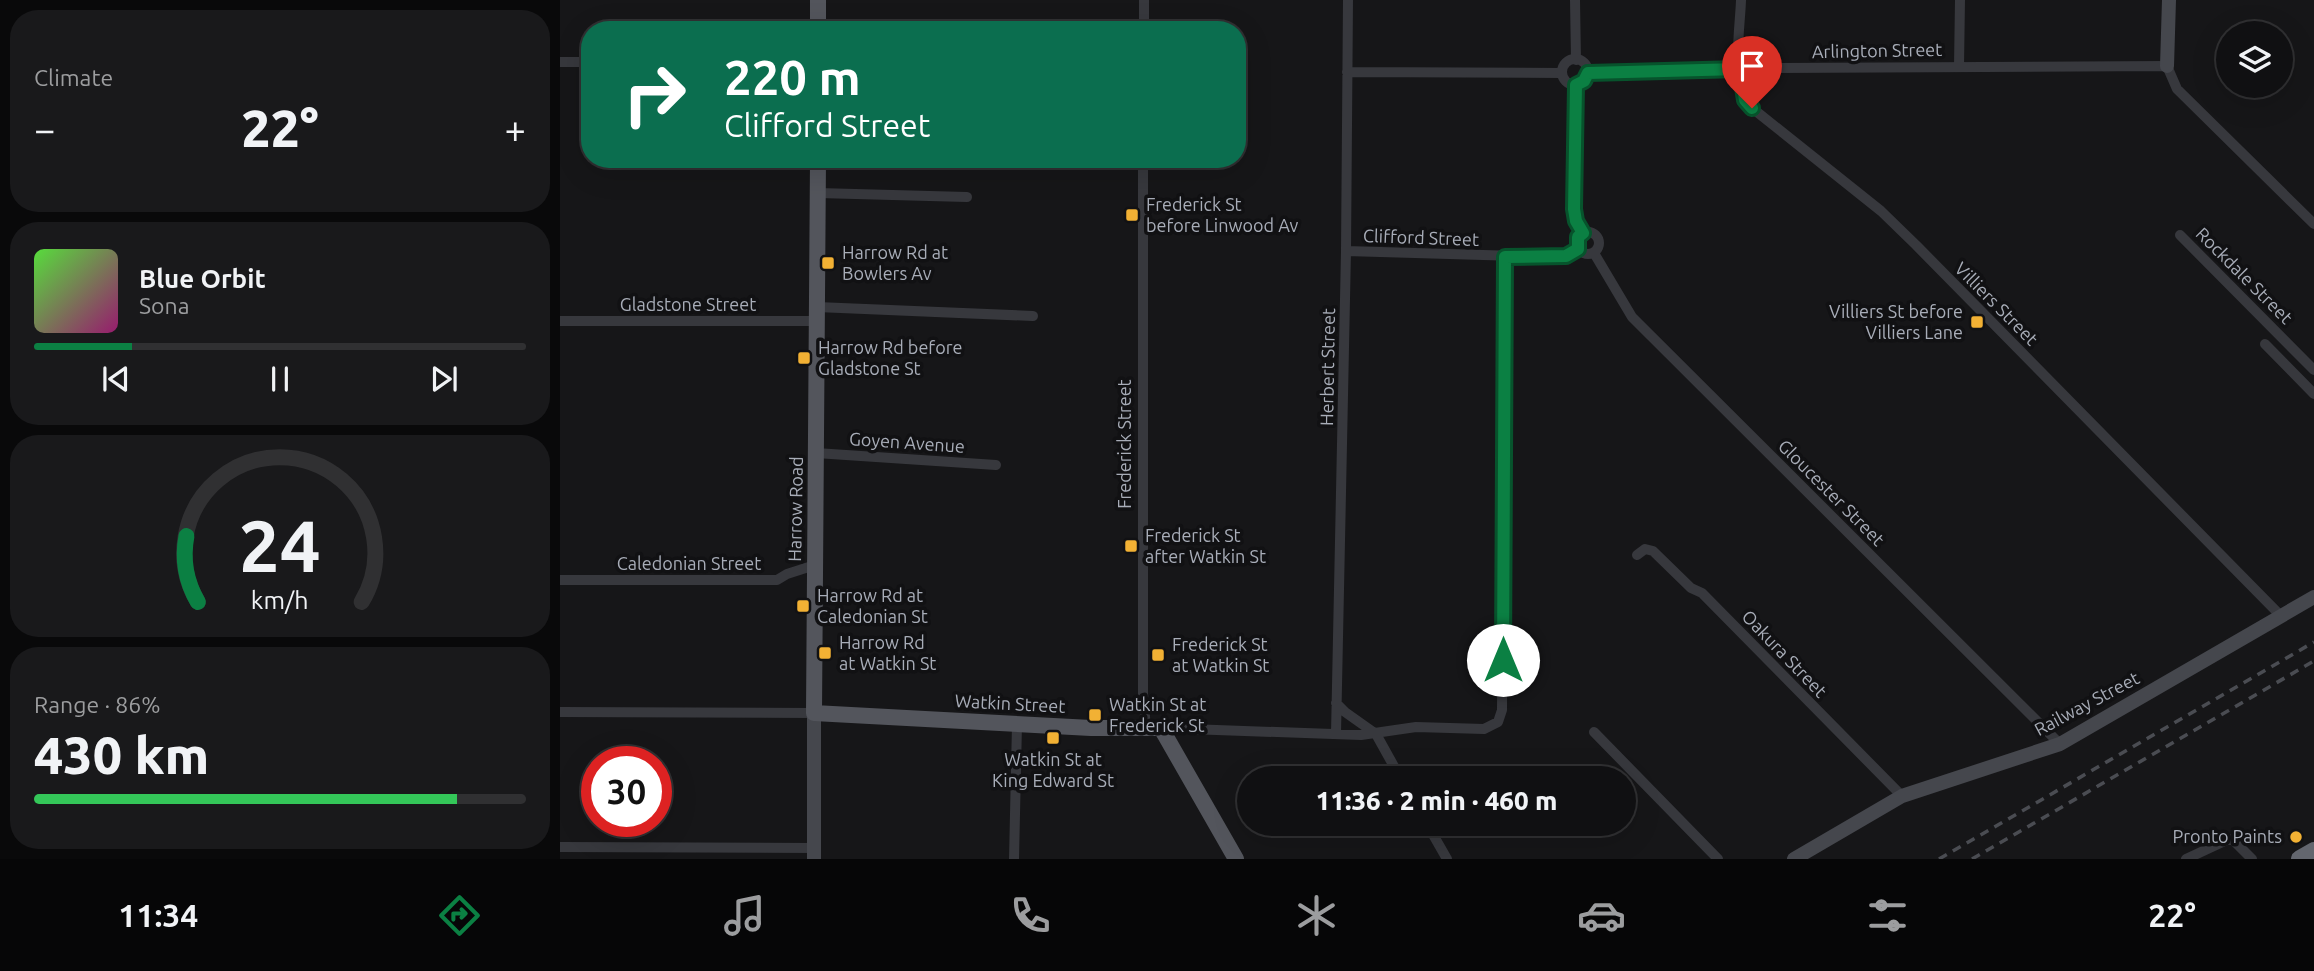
<!DOCTYPE html>
<html lang="en">
<head>
<meta charset="utf-8">
<style>
  :root { --surface:#101012; --page:#19191b; --text:#f1f3f6; --muted:#9c9d9f; --line:#303032; --accent:#0b8043 }
  body { margin:0; font-family:Ubuntu,sans-serif; background:var(--page); color:var(--text); height:100vh; display:flex; flex-direction:column; font-size:26px; white-space:nowrap }
  * { box-sizing:border-box; margin:0 }
  p { font-size:23px; color:var(--muted) }
  .icon { flex:none; width:38px; height:38px; fill:none; stroke:currentColor; stroke-width:2; stroke-linecap:round; stroke-linejoin:round }
  .map { position:relative; flex:1; overflow:hidden }
  .sheet { display:flex; flex-direction:column; gap:10px; padding:10px; background:#09090a; width:560px }
  .sheet>* { flex:none }
  .hud { position:absolute; left:21px; top:21px; width:665px; height:147px; border-radius:28px; box-shadow:0 7px 28px #0002,0 0 0 2px var(--line); background:#0b6e4f; color:#fff; overflow:hidden }
  .tools { position:absolute; left:1656px; top:21px; display:grid; gap:14px }
  .tools a { display:grid; place-items:center; width:77px; height:77px; border-radius:50%; background:var(--surface); box-shadow:0 7px 28px #0002,0 0 0 2px var(--line); font-size:35px }
  .speed { position:absolute; left:21px; top:746px; display:flex; gap:14px; font-size:35px; font-weight:700; text-align:center }
  .speed>* { display:grid; place-content:center; width:91px; height:91px; border-radius:50%; background:var(--surface); box-shadow:0 7px 28px #0002,0 0 0 2px var(--line); line-height:1 }
  .speed .limit { border:10px solid #d22; background:#fff; color:#111 }
  .pin { position:absolute; display:grid; place-items:center; width:60px; height:60px; color:#fff; margin:-72px -30px; border-radius:50% 50% 50% 0; rotate:-45deg; box-shadow:0 0 7px #0007 }
  .pin .icon { rotate:45deg }
  .me { position:absolute; width:77px; margin:-38px; rotate:0deg; stroke-linejoin:round; filter:drop-shadow(0 0 5px #0008) }
  .turn { display:flex; align-items:center; gap:24px; height:147px; padding:0 28px; font-size:32px }
  .turn .icon { width:91px; height:91px; stroke-width:2.5 }
  .turn b { display:block; font-size:49px; line-height:60px }
  .big { font-size:52px; font-weight:800; line-height:1.1 }
  .sheet .widget { flex:1; display:flex; flex-direction:column; justify-content:center; gap:10px; min-width:0; padding:0 24px; border-radius:28px; background:var(--page) }
  .sheet .dial { align-items:center; gap:0 }
  .dial svg { height:182px; overflow:visible; fill:none; stroke:var(--line); stroke-width:7; stroke-linecap:round; text-anchor:middle }
  .dial text { fill:var(--text); stroke:none }
  .song { display:flex; align-items:center; gap:21px }
  .cover { width:84px; height:84px; border-radius:10px; background:linear-gradient(135deg,hsl(110 70% 55%),hsl(320 70% 35%)) }
  .played { height:7px; border-radius:4px; background:linear-gradient(90deg,var(--accent) 20%,var(--line) 20%) }
  .keys { display:flex; justify-content:space-around; direction:ltr }
  .heat { display:flex; justify-content:space-between; align-items:center; font-size:38px; direction:ltr }
  .charge { height:10px; border-radius:5px; background:linear-gradient(90deg,#34c759 86%,var(--line) 0) }
  .trip { position:absolute; left:677px; top:766px; width:399px; height:70px; border-radius:35px; background:var(--surface); box-shadow:0 7px 28px #0002,0 0 0 2px var(--line); font-weight:800; line-height:70px; text-align:center }
  .menu { display:flex; height:112px; justify-content:space-around; align-items:center; background:#060607; color:var(--muted) }
  .menu .icon { width:49px; height:49px }
  .menu .current { color:var(--accent) }
  .menu b { font-size:32px; color:var(--text) }
  main { display:flex; flex:1; min-height:0 }
  .map>svg:first-child { display:block }
  .lines { fill:none; stroke-linecap:round; stroke-linejoin:round }
  .street { stroke:#37383d; stroke-width:10 }
  .secondary { stroke:#45474d; stroke-width:14 }
  .primary { stroke:#53555c; stroke-width:16 }
  .highway { stroke:#63666e; stroke-width:18 }
  .rail { stroke:#4a4c52; stroke-width:3.5; stroke-dasharray:9 7; stroke-linecap:butt }
  .route-casing { stroke:#07532c; stroke-width:18 }
  .route { stroke:#0b8043; stroke-width:12 }
  .poi-dot { fill:#f2b134; stroke:#111113; stroke-width:2.5 }
  .labels { text-anchor:middle; stroke-width:7; stroke-linejoin:round; paint-order:stroke }
  .street-label { font-size:18px; fill:#a8adb8; stroke:#111113 }
  .poi-label { font-size:18px; fill:#a8adb8; stroke:#111113; text-anchor:start }
</style>
</head>
<body>
<main>
<section class="sheet">
<div class="widget"><p>Climate</p>
<div class="heat"><a>−</a><b class="big">22°</b><a>+</a></div>
</div>
<div class="widget">
<div class="song"><i class="cover"></i><div><b>Blue Orbit</b><p>Sona</p></div></div>
<div class="played"></div>
<div class="keys"><svg class="icon" aria-label="previous" viewBox="0 0 24 24"><path d="M18 5L8 12l10 7zM5 5v14"/></svg><svg class="icon" aria-label="pause" viewBox="0 0 24 24"><path d="M8 5v14M16 5v14"/></svg><svg class="icon" aria-label="next" viewBox="0 0 24 24"><path d="M6 5l10 7-10 7zM19 5v14"/></svg></div>
</div>
<div class="widget dial"><svg viewBox="0 0 100 80">
<path d="M14 69A42 42 0 1 1 86 69"/>
<path d="M14 69A42 42 0 0 1 9 40" stroke="#0b8043"/>
<text x="50" y="56" font-size="32" font-weight="700">24</text>
<text x="50" y="72" font-size="11">km/h</text>
</svg></div>
<div class="widget"><p>Range · 86%</p><b class="big">430 km</b><div class="charge"></div></div>
</section>
<div class="map">
<svg width="1754" height="859" viewBox="0 0 1754 859">
  <rect width="100%" height="100%" fill="#161618"/>
  <g class="lines">
    <!-- street -->
    <path class="street" d="M 1015,0 L 1016,60
      M 1181,0 C 1180,32 1170,81 1192,108 L 1321,211 L 1356,245 L 1721,616
      M 584,30 L 584,0
      M1002 72a13 13 0 1 1 26 0a13 13 0 1 1-26 0Z
      M 0,62 L 30,62
      M 1399,66 L 1400,0
      M 787,72 L 1002,73
      M 1028,73 L 1199,68 L 1607,66 L 1617,89 L 1754,224
      M 1016,85 L 1014,209 L 1016,221 L 1023,233
      M 583,159 L 583,694 L 586,728
      M 258,193 L 407,197
      M1017 243a11 11 0 1 1 22 0a11 11 0 1 1-22 0Z
      M 1620,235 L 1754,370
      M 786,251 L 990,257 L 1006,256 L 1018,249
      M 1034,253 L 1072,317 L 1500,744
      M 257,307 L 473,316
      M 0,321 L 256,321
      M 1705,344 L 1754,394
      M 256,453 L 436,465
      M 1077,555 L 1085,549 L 1093,551 L 1131,588 L 1142,593 L 1342,796
      M 0,580 L 217,580 L 227,574 L 255,565
      M 776,703 L 785,712 L 816,734 L 841,779
      M 0,712 L 254,713
      M 601,728 L 801,735 L 856,727 L 924,729 L 938,722 L 942,710 L 945,257
      M 1034,732 L 1158,859
      M 776,734 L 786,251 L 788,0
      M 867,824 L 887,859
      M 0,847 L 254,848
      M 454,859 L 457,724
      M 1626,859 L 1669,839 L 1672,839 L 1692,859"/>
    <!-- secondary -->
    <path class="secondary" d="M 1607,66 L 1609,0
      M 254,859 L 254,713
      M 1234,859 L 1342,796 L 1500,744 L 1754,597"/>
    <!-- primary -->
    <path class="primary" d="M 258,30 L 258,0
      M 258,159 L 254,713 L 531,728 L 601,728 L 676,859"/>
    <!-- highway -->
    <path class="highway" d="M 1740,859 L 1754,851"/>
    <!-- rail -->
    <path class="rail" d="M 1379,859 L 1754,642
      M 1412,859 L 1754,661"/>
  </g>
  <g class="lines">
    <defs>
      <path id="route" d="M 943,660 L 945,257 L 1006,256 L 1018,249 L 1018,237 L 1023,233 L 1016,221 L 1014,209 L 1016,85 L 1024,81 L 1028,73 L 1180,69 L 1185,100 L 1192,108"/>
    </defs>
    <!-- route casing -->
    <use href="#route" class="route-casing"/>
    <!-- route -->
    <use href="#route" class="route"/>
  </g>
  <!-- markers -->
  <g class="poi-dot">
    <rect x="565" y="208" width="14" height="14" rx="3.5"/>
    <rect x="261" y="256" width="14" height="14" rx="3.5"/>
    <rect x="1410" y="315" width="14" height="14" rx="3.5"/>
    <rect x="237" y="351" width="14" height="14" rx="3.5"/>
    <rect x="564" y="539" width="14" height="14" rx="3.5"/>
    <rect x="236" y="599" width="14" height="14" rx="3.5"/>
    <rect x="258" y="646" width="14" height="14" rx="3.5"/>
    <rect x="591" y="648" width="14" height="14" rx="3.5"/>
    <rect x="528" y="708" width="14" height="14" rx="3.5"/>
    <rect x="486" y="731" width="14" height="14" rx="3.5"/>
    <circle cx="1736" cy="837" r="7"/>
  </g>
  <g class="labels">
    <!-- street labels -->
    <g class="street-label">
      <text transform="translate(1317 51) rotate(-1)" y="6">Arlington Street</text>
      <text transform="translate(861 238) rotate(2)" y="6">Clifford Street</text>
      <text transform="translate(1684 276) rotate(45)" y="6">Rockdale Street</text>
      <text transform="translate(1436 304) rotate(45)" y="6">Villiers Street</text>
      <text x="128" y="311">Gladstone Street</text>
      <text transform="translate(768 367) rotate(-89)" y="6">Herbert Street</text>
      <text transform="translate(347 443) rotate(4)" y="6">Goyen Avenue</text>
      <text transform="translate(565 444) rotate(-90)" y="6">Frederick Street</text>
      <text transform="translate(1271 493) rotate(45)" y="6">Gloucester Street</text>
      <text transform="translate(236 509) rotate(-89)" y="6">Harrow Road</text>
      <text x="129" y="570">Caledonian Street</text>
      <text transform="translate(1224 654) rotate(46)" y="6">Oakura Street</text>
      <text transform="translate(450 704) rotate(3)" y="6">Watkin Street</text>
      <text transform="translate(1527 704) rotate(-28)" y="6">Railway Street</text>
    </g>
    <!-- poi labels -->
    <g class="poi-label">
      <text x="586" y="211">Frederick St<tspan x="586" dy="21">before Linwood Av</tspan></text>
      <text x="282" y="259">Harrow Rd at<tspan x="282" dy="21">Bowlers Av</tspan></text>
      <text x="1403" y="318" text-anchor="end">Villiers St before<tspan x="1403" dy="21">Villiers Lane</tspan></text>
      <text x="258" y="354">Harrow Rd before<tspan x="258" dy="21">Gladstone St</tspan></text>
      <text x="585" y="542">Frederick St<tspan x="585" dy="21">after Watkin St</tspan></text>
      <text x="257" y="602">Harrow Rd at<tspan x="257" dy="21">Caledonian St</tspan></text>
      <text x="279" y="649">Harrow Rd<tspan x="279" dy="21">at Watkin St</tspan></text>
      <text x="612" y="651">Frederick St<tspan x="612" dy="21">at Watkin St</tspan></text>
      <text x="549" y="711">Watkin St at<tspan x="549" dy="21">Frederick St</tspan></text>
      <text x="493" y="766" text-anchor="middle">Watkin St at<tspan x="493" dy="21">King Edward St</tspan></text>
      <text x="1722" y="843" text-anchor="end">Pronto Paints</text>
    </g>
  </g>
</svg>
<div class="tools">
<a><svg class="icon" aria-label="layers" viewBox="0 0 24 24"><path d="M12 4l9 5-9 5-9-5zM3 14l9 5 9-5"/></svg></a>
</div>
<div class="speed"><div class="limit">30</div></div>
<div class="pin" style="left:1192px;top:108px;background:#d93025"><svg class="icon" aria-label="arrive" viewBox="0 0 24 24"><path d="M6 21V4h12l-3 4 3 4H6"/></svg></div>
<svg class="me" style="left:943px;top:660px" viewBox="-20 -20 40 40"><circle r="19" fill="#fff"/><path d="M0-13L10 11 0 6-10 11z" fill="#0b8043"/></svg>
<div class="trip">11:36 · 2 min · 460 m</div>
<div class="hud">
<div class="turn"><svg class="icon" aria-label="right" viewBox="0 0 24 24"><path d="M7 20v-9h11M14 6l5 5-5 5"/></svg><div><b>220 m</b>Clifford Street</div></div>
</div>
</div>
</main>
<nav class="menu">
<b>11:34</b>
<svg class="icon current" aria-label="directions" viewBox="0 0 24 24"><path d="M12 3l9 9-9 9-9-9zM9 14v-3h6M13 9l2 2-2 2"/></svg>
<svg class="icon" aria-label="music" viewBox="0 0 24 24"><path d="M9 18V5l10-2v13"/><circle cx="6" cy="18" r="3"/><circle cx="16" cy="16" r="3"/></svg>
<svg class="icon" aria-label="phone" viewBox="0 0 24 24"><path d="M5 4h4l2 5-3 2q2 4 5 5l2-3 5 2v4C11 20 4 13 5 4z"/></svg>
<svg class="icon" aria-label="climate" viewBox="0 0 24 24"><path d="M12 3v18M4 7l16 10M4 17L20 7"/></svg>
<svg class="icon" aria-label="car" viewBox="0 0 24 24"><path d="M5 17H2v-5l4-1 3-4h7l3 4 3 1v5h-3M9 17h6M6 11h13"/><circle cx="7" cy="17" r="2"/><circle cx="17" cy="17" r="2"/></svg>
<svg class="icon" aria-label="filters" viewBox="0 0 24 24"><path d="M4 7h16M4 17h16"/><circle cx="9" cy="7" r="2"/><circle cx="15" cy="17" r="2"/></svg>
<b>22°</b>
</nav>
</body>
</html>
